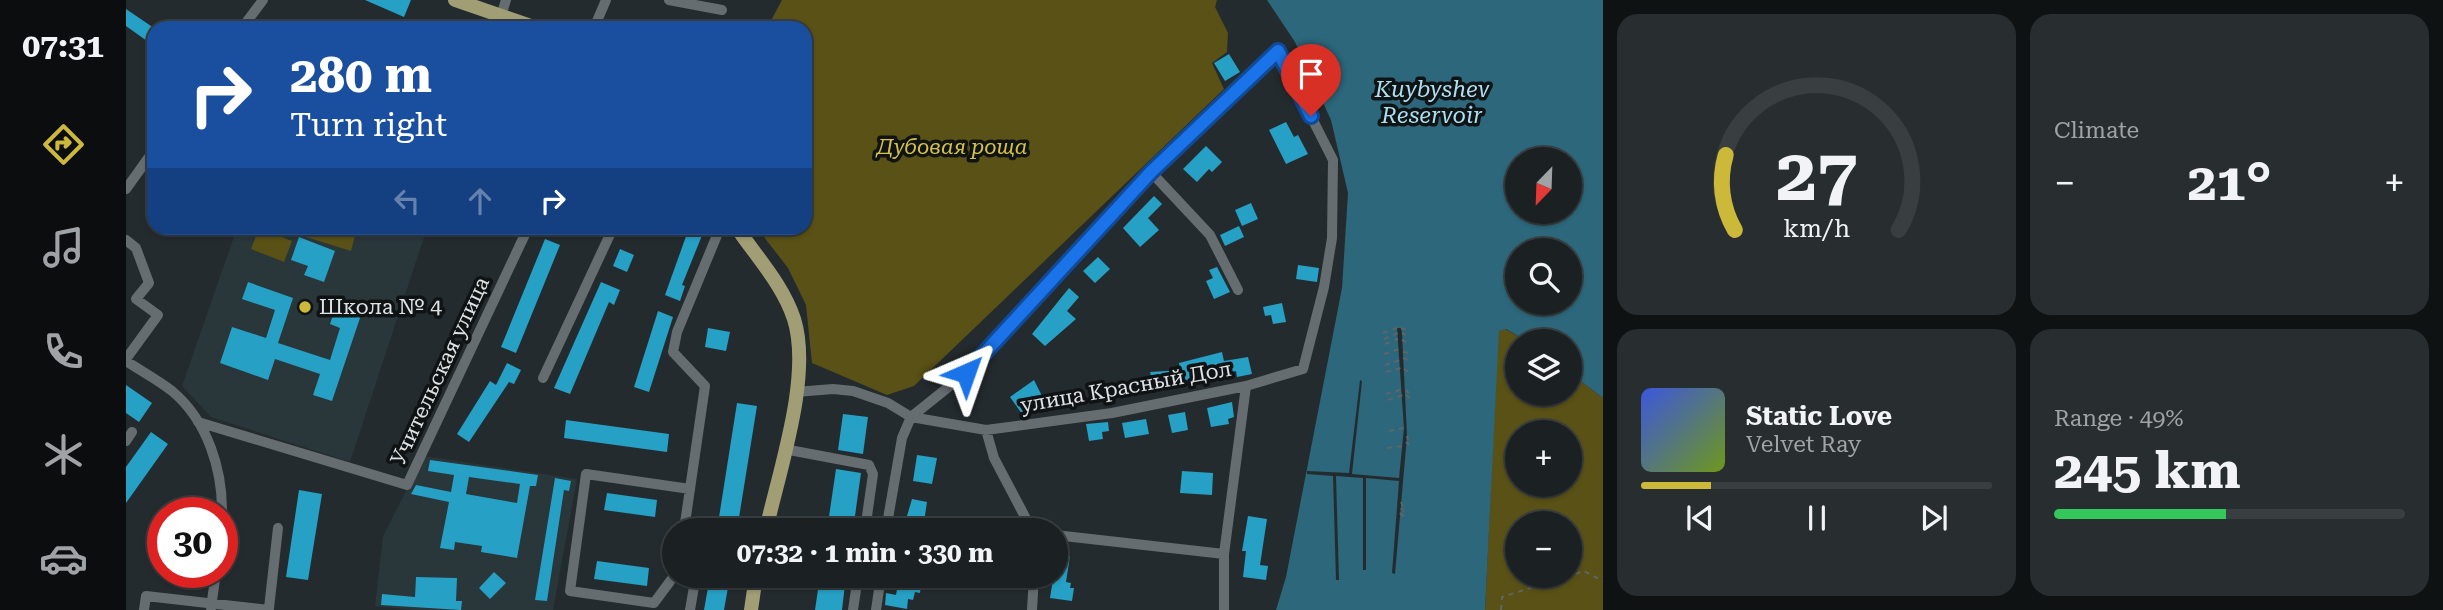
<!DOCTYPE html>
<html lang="en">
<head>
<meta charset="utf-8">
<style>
  :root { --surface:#1b2022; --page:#282d2f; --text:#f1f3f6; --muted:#a0a3a5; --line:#393e40; --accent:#ccb939 }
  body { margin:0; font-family:"Roboto Serif",serif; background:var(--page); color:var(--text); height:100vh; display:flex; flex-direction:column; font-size:26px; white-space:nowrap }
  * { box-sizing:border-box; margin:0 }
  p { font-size:23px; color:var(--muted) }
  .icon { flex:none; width:38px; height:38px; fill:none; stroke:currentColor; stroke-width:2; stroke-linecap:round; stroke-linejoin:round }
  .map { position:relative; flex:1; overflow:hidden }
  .details { display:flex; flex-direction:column; gap:14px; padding:14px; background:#0f1213; width:840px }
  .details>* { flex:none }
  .hud { position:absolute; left:21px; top:21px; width:665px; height:214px; border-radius:21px; box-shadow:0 2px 5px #0004,0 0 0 2px var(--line); background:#1a4fa0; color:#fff; overflow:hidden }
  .needle { width:46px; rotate:203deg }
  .controls { position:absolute; left:1379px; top:147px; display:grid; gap:14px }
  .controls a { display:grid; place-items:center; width:77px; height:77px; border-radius:50%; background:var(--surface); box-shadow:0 2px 5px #0004,0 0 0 2px var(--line); font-size:35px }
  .speed { position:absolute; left:21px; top:497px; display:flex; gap:14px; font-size:35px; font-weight:700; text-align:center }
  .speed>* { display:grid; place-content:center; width:91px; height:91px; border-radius:50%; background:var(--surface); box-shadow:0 2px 5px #0004,0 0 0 2px var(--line); line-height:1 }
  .speed .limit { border:10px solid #d22; background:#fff; color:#111 }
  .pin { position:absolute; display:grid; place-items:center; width:60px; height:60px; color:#fff; margin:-72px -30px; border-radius:50% 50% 50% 0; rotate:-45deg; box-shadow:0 0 7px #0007 }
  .pin .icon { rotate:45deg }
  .me { position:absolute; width:77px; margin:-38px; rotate:43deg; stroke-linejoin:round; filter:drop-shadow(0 0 5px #0008) }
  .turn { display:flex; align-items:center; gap:24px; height:147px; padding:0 28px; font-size:32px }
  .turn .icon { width:91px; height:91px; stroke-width:2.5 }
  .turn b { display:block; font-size:49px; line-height:60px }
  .lanes { display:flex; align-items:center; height:66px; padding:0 28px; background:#0003; justify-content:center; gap:35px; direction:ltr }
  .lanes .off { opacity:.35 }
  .big { font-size:52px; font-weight:700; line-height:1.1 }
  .details .card { flex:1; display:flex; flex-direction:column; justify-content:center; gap:10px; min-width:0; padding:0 24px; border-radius:21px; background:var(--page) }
  .details .dial { align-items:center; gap:0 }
  .dial svg { height:182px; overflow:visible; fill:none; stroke:var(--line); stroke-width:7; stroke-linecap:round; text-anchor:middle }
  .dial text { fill:var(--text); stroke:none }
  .song { display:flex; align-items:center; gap:21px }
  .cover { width:84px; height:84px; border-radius:10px; background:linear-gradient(135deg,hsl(230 70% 55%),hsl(80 70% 35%)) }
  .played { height:7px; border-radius:4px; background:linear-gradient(90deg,var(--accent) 20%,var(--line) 20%) }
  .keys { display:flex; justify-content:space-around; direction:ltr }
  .heat { display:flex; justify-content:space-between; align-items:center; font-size:38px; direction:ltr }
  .charge { height:10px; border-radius:5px; background:linear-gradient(90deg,#34c759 49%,var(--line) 0) }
  .details .tiles { flex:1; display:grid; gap:14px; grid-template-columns:repeat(2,1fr) }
  .trip { position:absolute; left:536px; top:518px; width:406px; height:70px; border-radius:35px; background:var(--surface); box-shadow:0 2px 5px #0004,0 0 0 2px var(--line); font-weight:700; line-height:70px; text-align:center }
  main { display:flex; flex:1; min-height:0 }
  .dock { display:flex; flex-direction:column; width:126px; justify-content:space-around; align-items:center; background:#0b0d0e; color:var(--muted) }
  .dock .icon { width:49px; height:49px }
  .dock .current { color:var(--accent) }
  .dock b { font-size:32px; color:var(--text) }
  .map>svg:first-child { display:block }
  .built { fill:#29363a }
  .green { fill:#595115; fill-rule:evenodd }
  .water { fill:#2c677b; fill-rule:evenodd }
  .pier { fill:#242b2e }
  .building { fill:#26a0c5; fill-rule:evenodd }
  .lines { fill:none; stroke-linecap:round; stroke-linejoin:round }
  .path { stroke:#5f6568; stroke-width:2; stroke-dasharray:5 5; stroke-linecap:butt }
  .minor { stroke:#666d70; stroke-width:10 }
  .major { stroke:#a19e75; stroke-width:14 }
  .route-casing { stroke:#114b97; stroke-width:18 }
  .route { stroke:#1a73e8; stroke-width:12 }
  .poi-dot { fill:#ccb939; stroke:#101314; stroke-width:2.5 }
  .labels { text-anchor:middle; stroke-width:7; stroke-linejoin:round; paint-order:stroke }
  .park-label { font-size:21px; font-style:italic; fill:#d6c345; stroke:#101314 }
  .poi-label { font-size:21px; fill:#dee2e4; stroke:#101314; text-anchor:start }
  .street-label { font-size:21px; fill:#dee2e4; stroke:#101314 }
  .water-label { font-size:23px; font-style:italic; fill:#addff2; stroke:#101314 }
</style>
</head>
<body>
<main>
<nav class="dock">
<b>07:31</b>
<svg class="icon current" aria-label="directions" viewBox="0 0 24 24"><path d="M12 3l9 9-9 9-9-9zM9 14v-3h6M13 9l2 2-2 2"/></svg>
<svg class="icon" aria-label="music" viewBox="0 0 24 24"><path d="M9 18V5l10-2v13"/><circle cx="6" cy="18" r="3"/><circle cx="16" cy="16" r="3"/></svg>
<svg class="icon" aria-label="phone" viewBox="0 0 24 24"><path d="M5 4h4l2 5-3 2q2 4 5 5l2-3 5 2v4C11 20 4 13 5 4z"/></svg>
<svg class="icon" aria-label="climate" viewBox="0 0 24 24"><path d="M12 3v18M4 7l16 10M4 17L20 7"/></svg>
<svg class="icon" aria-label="car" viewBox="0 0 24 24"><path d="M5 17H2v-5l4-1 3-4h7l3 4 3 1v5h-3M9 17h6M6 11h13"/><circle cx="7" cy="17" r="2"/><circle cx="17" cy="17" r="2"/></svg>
</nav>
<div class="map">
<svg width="1477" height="610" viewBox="0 0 1477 610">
  <rect width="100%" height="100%" fill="#242b2e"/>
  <!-- built -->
  <path class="built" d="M 111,228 L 301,228 L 224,462 L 85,417 L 56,386 Z
    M 298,456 L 451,479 L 427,610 L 287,610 L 249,606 L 257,536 Z"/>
  <!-- green -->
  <path class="green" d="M 656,0 L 1091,0 L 1089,7 L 1102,33 L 1101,52 L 1086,63 L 1098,89 L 788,386 L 761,395 L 686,363 L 680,305 L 662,268 L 631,228 L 679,228 L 679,28 L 641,28 Z
    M 133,228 L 166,241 L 158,262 L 125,249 Z
    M 151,228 L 231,228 L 225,251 Z
    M 1379,329 L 1401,341 L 1391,341 L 1391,394 L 1444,394 L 1444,373 L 1477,398 L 1477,610 L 1359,610 L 1372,331 ZM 1391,432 L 1444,432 L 1444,485 L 1391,485 ZM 1391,523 L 1444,523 L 1444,576 L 1391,576 Z"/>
  <!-- water -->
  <path class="water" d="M 1141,0 L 1477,0 L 1477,398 L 1444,373 L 1444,341 L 1401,341 L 1380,329 L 1373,331 L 1359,610 L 1150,610 L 1160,577 L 1216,288 L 1222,193 L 1205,120 L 1169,42 ZM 1391,159 L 1444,159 L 1444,212 L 1391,212 ZM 1391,250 L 1444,250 L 1444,303 L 1391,303 Z"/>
  <!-- pier -->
  <path class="pier" d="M 1271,328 L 1275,328 L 1276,333 L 1281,436 L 1269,574 L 1266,573 L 1273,481 L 1240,478 L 1240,570 L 1237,570 L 1237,478 L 1210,476 L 1213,580 L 1210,580 L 1207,476 L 1181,474 L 1181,471 L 1223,473 L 1234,380 L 1236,381 L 1226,474 L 1273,478 L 1278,428 Z"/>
  <!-- building -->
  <path class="building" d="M 239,0 L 285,0 L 278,17 Z
    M 0,9 L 28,28 L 28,46 L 0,26 Z
    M 1103,54 L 1114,72 L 1099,81 L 1088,63 Z
    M 1160,122 L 1168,137 L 1172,135 L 1182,154 L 1160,164 L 1143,130 Z
    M 1080,146 L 1096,162 L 1086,172 L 1083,169 L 1071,182 L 1057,169 Z
    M 1028,196 L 1036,204 L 1022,218 L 1033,230 L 1014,247 L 997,228 Z
    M 1125,203 L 1132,219 L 1116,226 L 1109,210 Z
    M 1113,226 L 1118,237 L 1099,246 L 1094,235 Z
    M 563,228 L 579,228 L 556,285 L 559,286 L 554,301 L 539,295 Z
    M 173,237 L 209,251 L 198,282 L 178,275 L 182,266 L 165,260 Z
    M 419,239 L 434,245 L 390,353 L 375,347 Z
    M 494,249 L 508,255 L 501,272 L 487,266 Z
    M 972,257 L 984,269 L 969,283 L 957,271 Z
    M 1172,265 L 1193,268 L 1191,282 L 1170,279 Z
    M 1091,267 L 1104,292 L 1088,299 L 1080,281 L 1087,278 L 1083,270 Z
    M 122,282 L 167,298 L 152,343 L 204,360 L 214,328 L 204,324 L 209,309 L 234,318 L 206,401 L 187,395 L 194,374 L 149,359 L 142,380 L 94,363 L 106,327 L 140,338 L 149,310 L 116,299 Z
    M 475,282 L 494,290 L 488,305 L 483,302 L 444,394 L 428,388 Z
    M 943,288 L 953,297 L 941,311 L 950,319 L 919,346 L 906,334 Z
    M 1156,303 L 1160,322 L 1147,324 L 1145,315 L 1139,316 L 1137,307 Z
    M 532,311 L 547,317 L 523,392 L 508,387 Z
    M 582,328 L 604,332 L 600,351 L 579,347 Z
    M 1096,352 L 1098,361 L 1122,357 L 1126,374 L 1111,377 L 1110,371 L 1029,392 L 1024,372 L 1054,370 L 1053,363 Z
    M 381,363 L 395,370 L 388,384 L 383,382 L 343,442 L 331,434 L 364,381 L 370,385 Z
    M 908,380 L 920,404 L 909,412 L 905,407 L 896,414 L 884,397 Z
    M 0,385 L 26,403 L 13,422 L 0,413 Z
    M 1106,402 L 1108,417 L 1102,419 L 1103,424 L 1085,427 L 1081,408 Z
    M 611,403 L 631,406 L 611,530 L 591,530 Z
    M 1059,412 L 1062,430 L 1046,433 L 1042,415 Z
    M 717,414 L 742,417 L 737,454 L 712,450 Z
    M 1020,419 L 1023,434 L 999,438 L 996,423 Z
    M 440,420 L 543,434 L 541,452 L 438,438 Z
    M 982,422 L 983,431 L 976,432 L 977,439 L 963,441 L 960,424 Z
    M 25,432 L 42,444 L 0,503 L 0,467 Z
    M 791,455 L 811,458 L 806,484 L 787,481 Z
    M 304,460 L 412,475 L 410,486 L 404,486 L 391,558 L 355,552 L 356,546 L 329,542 L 328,550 L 314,548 L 323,502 L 285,494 L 290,485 L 325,492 L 328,475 L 302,471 ZM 343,477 L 394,484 L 391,503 L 340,494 Z
    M 710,469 L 735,473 L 727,530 L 701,530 Z
    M 1056,471 L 1087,473 L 1086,495 L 1054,493 Z
    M 429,478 L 445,481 L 443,491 L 438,490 L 421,601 L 409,600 Z
    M 173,490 L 196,494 L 182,580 L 160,577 Z
    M 481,493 L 531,500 L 529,517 L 478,510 Z
    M 786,499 L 801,502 L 797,529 L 778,526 Z
    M 1122,516 L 1141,519 L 1134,565 L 1142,566 L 1140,580 L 1117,577 L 1120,551 L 1116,551 Z
    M 931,554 L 944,556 L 940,582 L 945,583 L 944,588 L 948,588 L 946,601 L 924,598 Z
    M 471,561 L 523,568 L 521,586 L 468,579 Z
    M 368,572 L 380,583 L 364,599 L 353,588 Z
    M 584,576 L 604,576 L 598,610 L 578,610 Z
    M 694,576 L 720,576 L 716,610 L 689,610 Z
    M 784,576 L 796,576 L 794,593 L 789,592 L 787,600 L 782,599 L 781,609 L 759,605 L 760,593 L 770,595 L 773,578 L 783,580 Z
    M 290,577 L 331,578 L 330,601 L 336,601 L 335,610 L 255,605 L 256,594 L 289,597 Z"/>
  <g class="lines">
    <!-- path -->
    <path class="path" d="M 1275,328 L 1281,330
      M 1257,333 L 1271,328
      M 1276,333 L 1280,335
      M 1258,339 L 1272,333
      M 1276,340 L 1280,342
      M 1259,344 L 1272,339
      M 1277,352 L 1283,353
      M 1258,354 L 1273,349
      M 1277,358 L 1282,360
      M 1259,365 L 1274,360
      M 1278,369 L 1283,372
      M 1260,372 L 1275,368
      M 1280,390 L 1283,393
      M 1260,394 L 1277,389
      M 1280,395 L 1284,398
      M 1262,400 L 1277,395
      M 1263,431 L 1278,428
      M 1281,436 L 1282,440
      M 1280,442 L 1283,445
      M 1261,448 L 1277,446
      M 1275,502 L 1277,506
      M 1275,508 L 1278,512
      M 1274,513 L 1278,517
      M 1375,610 L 1376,597 L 1458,571 L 1477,581"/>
    <!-- minor -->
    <path class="minor" d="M 543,0 L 596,10
      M 375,16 L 380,0
      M 116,28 L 137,0
      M 375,28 L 378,17
      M 468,28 L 480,0
      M 1025,172 L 1084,235 L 1112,290
      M 0,189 L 28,150
      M 0,240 L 10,248 L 23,283 L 10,299 L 32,315 L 0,359
      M 0,361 C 15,371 32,380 46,391 C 82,421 97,471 96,515
      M 417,378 L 487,228
      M 670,392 L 707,389 L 727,391 L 762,403 L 785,417 L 860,430 L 986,413 L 1120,386 L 1098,554 L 1098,610
      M 72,422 L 281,485 L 402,228
      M 860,430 L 868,458 L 906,530
      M 0,441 L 6,432
      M 658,449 L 743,465 L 747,474 L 739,530
      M 558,530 L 579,386 L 547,352 L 551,332 L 594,228
      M 760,530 L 776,438 L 785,417 L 840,373 L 1025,172 L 1152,51 L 1207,160 L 1206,238 L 1198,287 L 1177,369 L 1120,386
      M 929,535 L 1098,554
      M 548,576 L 528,603 L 444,591 L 460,474 L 564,489
      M 560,576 L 569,581 L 564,610
      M 85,608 L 90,572
      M 143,608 L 152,528
      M 18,610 L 20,596 L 143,610
      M 727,610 L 732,576
      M 750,610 L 755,576
      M 906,610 L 908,576"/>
    <!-- major -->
    <path class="major" d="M 329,0 L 411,28
      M 611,228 C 630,256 657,285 668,319 C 686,376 653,471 640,530
      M 625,610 L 630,576"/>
  </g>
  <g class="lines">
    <defs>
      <path id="route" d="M 840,373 L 1025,172 L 1152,51 L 1185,116"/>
    </defs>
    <!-- route casing -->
    <use href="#route" class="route-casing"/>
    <!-- route -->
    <use href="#route" class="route"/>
  </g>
  <!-- markers -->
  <circle class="poi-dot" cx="179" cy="307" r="7"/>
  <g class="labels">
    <!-- park labels -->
    <g class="park-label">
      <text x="826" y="154">Дубовая роща</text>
    </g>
    <!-- poi labels -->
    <g class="poi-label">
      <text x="193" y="314">Школа № 4</text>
    </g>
    <!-- street labels -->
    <g class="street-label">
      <text transform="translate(314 371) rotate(-65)" y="7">Учительская улица</text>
      <text transform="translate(1000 387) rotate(-10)" y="7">улица Красный Дол</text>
    </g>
    <!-- water labels -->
    <g class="water-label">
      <text x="1306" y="97">Kuybyshev<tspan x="1306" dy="26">Reservoir</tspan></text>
    </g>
  </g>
</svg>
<div class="controls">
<a><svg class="needle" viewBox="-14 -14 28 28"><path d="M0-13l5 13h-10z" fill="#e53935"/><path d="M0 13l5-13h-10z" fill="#a0a3a5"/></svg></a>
<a><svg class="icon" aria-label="search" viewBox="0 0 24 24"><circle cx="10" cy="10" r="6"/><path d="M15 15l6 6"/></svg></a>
<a><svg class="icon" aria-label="layers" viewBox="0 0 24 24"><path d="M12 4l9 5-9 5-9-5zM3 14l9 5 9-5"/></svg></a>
<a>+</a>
<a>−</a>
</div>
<div class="speed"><div class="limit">30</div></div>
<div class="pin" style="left:1185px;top:116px;background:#d93025"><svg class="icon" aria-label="arrive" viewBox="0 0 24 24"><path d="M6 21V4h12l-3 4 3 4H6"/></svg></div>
<svg class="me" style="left:840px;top:373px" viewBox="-20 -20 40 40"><path d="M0-17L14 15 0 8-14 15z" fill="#1a73e8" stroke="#fff" stroke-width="4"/></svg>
<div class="trip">07:32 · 1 min · 330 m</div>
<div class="hud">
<div class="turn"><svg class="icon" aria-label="right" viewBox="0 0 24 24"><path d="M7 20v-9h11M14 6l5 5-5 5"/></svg><div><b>280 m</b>Turn right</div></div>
<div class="lanes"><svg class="icon off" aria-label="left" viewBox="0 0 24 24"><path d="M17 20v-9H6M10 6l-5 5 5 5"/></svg><svg class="icon off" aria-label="ahead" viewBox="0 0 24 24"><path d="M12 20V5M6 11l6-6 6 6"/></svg><svg class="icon" aria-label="right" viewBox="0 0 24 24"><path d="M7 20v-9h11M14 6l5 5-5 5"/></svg></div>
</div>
</div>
<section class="details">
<div class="tiles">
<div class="card dial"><svg viewBox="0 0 100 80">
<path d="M14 69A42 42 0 1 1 86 69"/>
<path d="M14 69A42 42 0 0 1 10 36" stroke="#ccb939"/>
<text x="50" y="56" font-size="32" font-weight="700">27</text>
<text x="50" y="72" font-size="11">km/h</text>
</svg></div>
<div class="card"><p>Climate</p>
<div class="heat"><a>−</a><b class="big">21°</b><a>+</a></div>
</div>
<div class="card">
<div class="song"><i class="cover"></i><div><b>Static Love</b><p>Velvet Ray</p></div></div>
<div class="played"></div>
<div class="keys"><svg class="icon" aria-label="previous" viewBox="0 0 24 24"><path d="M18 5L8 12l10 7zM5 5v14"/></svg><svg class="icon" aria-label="pause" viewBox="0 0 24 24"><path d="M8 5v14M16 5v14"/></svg><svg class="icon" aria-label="next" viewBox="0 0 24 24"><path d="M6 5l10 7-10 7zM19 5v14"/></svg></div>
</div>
<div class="card"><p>Range · 49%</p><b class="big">245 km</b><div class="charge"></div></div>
</div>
</section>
</main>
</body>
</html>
